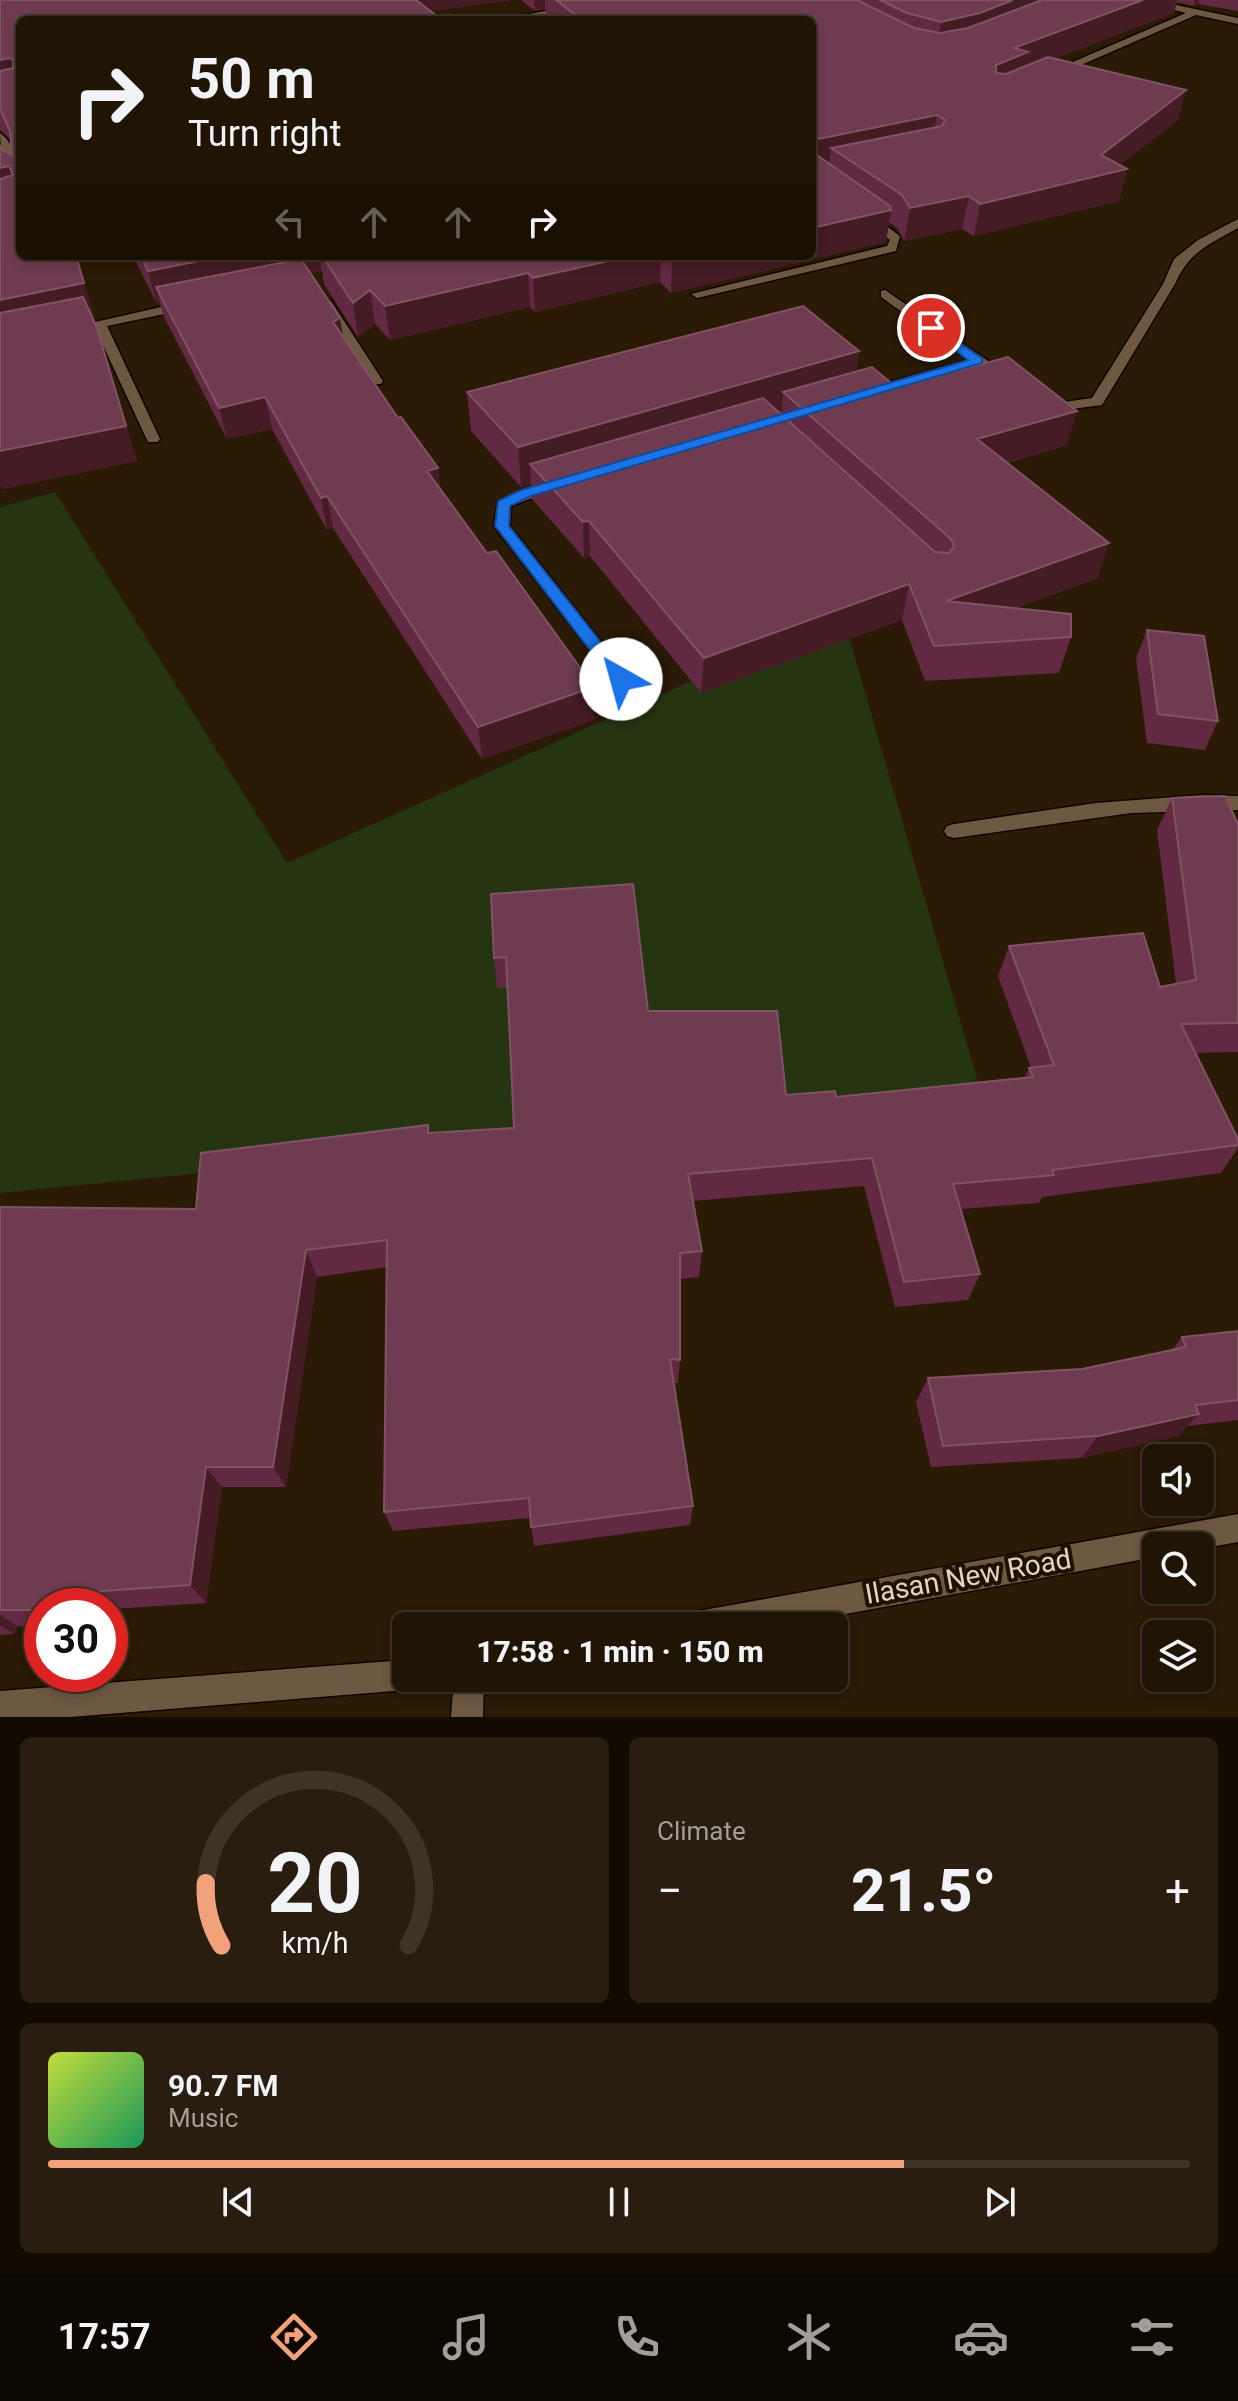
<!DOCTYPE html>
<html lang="en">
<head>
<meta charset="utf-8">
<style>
  :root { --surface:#201404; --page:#281d0e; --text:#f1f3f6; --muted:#a29e9a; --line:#3d3326; --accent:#f1a27b }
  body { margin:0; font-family:Roboto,sans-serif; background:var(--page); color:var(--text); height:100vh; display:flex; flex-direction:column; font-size:30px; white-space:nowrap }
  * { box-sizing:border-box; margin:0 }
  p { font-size:26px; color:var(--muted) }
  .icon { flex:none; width:44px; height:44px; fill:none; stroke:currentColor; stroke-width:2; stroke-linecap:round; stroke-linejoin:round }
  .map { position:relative; height:1717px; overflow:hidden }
  .details { display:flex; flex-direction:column; gap:20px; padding:20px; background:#120b02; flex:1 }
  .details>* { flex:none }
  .banner { position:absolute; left:16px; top:16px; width:800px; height:244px; border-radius:12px; box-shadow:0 4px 12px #0003,0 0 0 2px var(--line); background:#201404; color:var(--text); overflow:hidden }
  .fabs { position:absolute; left:1142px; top:1444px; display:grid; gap:16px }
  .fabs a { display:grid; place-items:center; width:72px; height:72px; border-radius:12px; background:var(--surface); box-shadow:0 4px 12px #0003,0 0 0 2px var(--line); font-size:40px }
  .speed { position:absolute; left:24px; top:1588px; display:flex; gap:16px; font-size:40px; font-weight:700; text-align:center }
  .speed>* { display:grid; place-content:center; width:104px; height:104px; border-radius:50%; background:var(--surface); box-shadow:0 4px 12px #0003,0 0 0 2px var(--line); line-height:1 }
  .speed .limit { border:12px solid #d22; background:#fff; color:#111 }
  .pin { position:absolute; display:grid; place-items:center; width:68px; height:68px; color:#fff; margin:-34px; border:4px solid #fff; border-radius:50%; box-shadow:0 2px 8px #0007 }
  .me { position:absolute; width:88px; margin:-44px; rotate:322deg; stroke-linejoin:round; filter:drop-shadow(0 0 6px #0008) }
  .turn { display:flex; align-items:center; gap:28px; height:168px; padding:0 40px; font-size:36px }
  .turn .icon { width:104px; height:104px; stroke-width:2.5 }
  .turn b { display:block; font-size:56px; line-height:68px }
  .lanes { display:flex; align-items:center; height:76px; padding:0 40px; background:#0003; justify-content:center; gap:40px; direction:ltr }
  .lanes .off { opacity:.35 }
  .big { font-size:60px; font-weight:800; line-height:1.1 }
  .details .card { flex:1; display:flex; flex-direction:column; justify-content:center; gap:12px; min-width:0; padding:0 28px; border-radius:12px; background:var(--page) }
  .details .dial { align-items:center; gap:0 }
  .dial svg { height:208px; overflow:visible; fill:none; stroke:var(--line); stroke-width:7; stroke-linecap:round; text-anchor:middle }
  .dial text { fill:var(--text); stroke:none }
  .song { display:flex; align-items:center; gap:24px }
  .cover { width:96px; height:96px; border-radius:12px; background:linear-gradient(135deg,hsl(70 70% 55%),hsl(150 70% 35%)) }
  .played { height:8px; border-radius:4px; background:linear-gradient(90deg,var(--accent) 75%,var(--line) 75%) }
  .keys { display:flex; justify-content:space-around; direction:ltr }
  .heat { display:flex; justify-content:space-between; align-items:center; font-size:44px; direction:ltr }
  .details .tiles { flex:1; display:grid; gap:20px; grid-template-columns:1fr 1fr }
  .card:last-child { grid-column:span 2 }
  .trip { position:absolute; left:392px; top:1612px; width:456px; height:80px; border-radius:12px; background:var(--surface); box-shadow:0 4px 12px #0003,0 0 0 2px var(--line); font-weight:800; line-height:80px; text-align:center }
  .tabs { display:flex; height:128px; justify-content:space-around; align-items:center; background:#0d0802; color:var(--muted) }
  .tabs .icon { width:56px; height:56px }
  .tabs .selected { color:var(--accent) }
  .tabs b { font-size:36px; color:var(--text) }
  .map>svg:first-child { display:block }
  .green { fill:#253511 }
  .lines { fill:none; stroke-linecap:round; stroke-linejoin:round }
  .minor-casing { stroke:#130400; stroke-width:3 }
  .minor { fill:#6d5842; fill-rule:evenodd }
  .wall { fill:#612942 }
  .shaded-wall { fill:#451b24 }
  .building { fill:#6e3b50; stroke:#805363; stroke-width:2 }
  .route { fill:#1a73e8; stroke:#114b97; stroke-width:2 }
  .labels { text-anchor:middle; stroke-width:8; stroke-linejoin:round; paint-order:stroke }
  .near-street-label { font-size:28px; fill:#e0d4c7; stroke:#211000 }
</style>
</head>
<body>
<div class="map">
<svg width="1238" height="1717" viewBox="0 0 1238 1717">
  <rect width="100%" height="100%" fill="#2b1a05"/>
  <!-- green -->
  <path class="green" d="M 55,492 L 287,863 L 842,613 L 982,1096 L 0,1193 L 0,507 Z"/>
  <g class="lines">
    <defs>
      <path id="minor" d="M 1135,0 L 1152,0 L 1238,18 L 1238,24 L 1196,15 L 1058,75 L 1052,75 L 1052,71 L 1186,13 Z
        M 572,6 L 575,11 L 519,20 L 497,20 Z
        M 0,133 C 14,142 20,168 20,184 C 6,175 0,149 0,133 Z
        M 863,215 L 871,215 L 900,236 L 896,251 L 697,298 L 691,294 L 887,246 L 890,240 L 863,219 Z
        M 1238,219 L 1238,228 C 1209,244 1188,253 1175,284 L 1102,405 L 1064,410 L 1038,405 L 1036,402 L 1043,398 L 1064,402 L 1092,398 L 1163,284 L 1174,259 L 1198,240 Z
        M 885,290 L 991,363 L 991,369 L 977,366 L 875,395 L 865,395 L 865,389 L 968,360 L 881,297 L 881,291 Z
        M 188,301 L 193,302 L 193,308 L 107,326 L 160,439 L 158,442 L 148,442 L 95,328 L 71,333 L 64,329 Z
        M 321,301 L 331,301 L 383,381 L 381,384 L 371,384 L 320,304 Z
        M 556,479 L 564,484 L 561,487 L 511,506 L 510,526 L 627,675 L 630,679 L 627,683 L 615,683 L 494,526 L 498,501 Z
        M 1202,795 L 1238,796 L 1238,810 L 1131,813 L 954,838 L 947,836 L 944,831 L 947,826 L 954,824 L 1096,803 Z
        M 1238,1514 L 1238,1542 L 1200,1549 L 1200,1546 L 1156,1546 L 1156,1557 L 780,1626 L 683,1626 L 687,1615 L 698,1611 Z
        M 406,1660 L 406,1678 L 420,1678 L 417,1686 L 406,1690 L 70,1717 L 0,1717 L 0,1691 Z
        M 454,1678 L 484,1678 L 483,1717 L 451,1717 Z"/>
    </defs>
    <!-- minor casing -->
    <use href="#minor" class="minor-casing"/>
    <!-- minor -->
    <use href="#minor" class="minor"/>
  </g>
  <!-- wall -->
  <path class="wall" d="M 0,0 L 511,0 L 431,11 L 20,20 L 20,256 L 76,256 L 94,317 L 92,317 L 137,461 L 2,489 L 2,150 L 12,155 L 11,140 L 0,130 Z
    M 521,0 L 1238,0 L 1238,11 L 1198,4 L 1193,6 L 1177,2 L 1174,13 L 1056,58 L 1186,90 L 1178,120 L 1120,165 L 1127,169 L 1119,201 L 974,236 L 962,229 L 904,241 L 897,228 L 889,222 L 886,242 L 671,293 L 660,282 L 535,312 L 530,307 L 390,340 L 375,324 L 358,337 L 324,284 L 322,271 L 311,273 L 343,336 L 398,418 L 438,468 L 440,489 L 594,720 L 482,759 L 333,528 L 327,530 L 272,429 L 227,439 L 164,317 L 160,304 L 157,304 L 133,256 L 812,256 L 812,20 L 547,20 L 546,19 L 545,9 L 535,11 Z
    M 859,351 L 856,371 L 896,387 L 1067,445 L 1007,463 L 1098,578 L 1016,608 L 1071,637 L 1059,673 L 925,681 L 902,620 L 701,693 L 590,556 L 584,558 L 532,499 L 531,484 L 521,487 L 471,431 L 467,392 Z
    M 1147,630 L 1218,721 L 1205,750 L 1147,743 L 1136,658 Z
    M 1172,798 L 1238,824 L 1238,1052 L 1195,1053 L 1238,1139 L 1238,1148 L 1221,1173 L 1042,1197 L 1039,1203 L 961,1209 L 980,1274 L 968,1300 L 895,1307 L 864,1186 L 693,1201 L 702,1251 L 699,1277 L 680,1279 L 680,1360 L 678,1383 L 674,1383 L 693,1506 L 690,1525 L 534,1546 L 530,1518 L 393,1531 L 384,1512 L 387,1267 L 317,1277 L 286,1487 L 222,1487 L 206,1603 L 110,1609 L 110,1606 L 42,1606 L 42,1627 L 17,1626 L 15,1634 L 0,1635 L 0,1207 L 196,1209 L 429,1133 L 514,1128 L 508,988 L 497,988 L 494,958 L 491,894 L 648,1011 L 786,1095 L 836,1097 L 1025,1077 L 1029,1068 L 1031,1068 L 998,976 L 1009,946 L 1160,987 L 1176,984 L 1157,830 Z
    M 1238,1331 L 1238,1420 L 1187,1426 L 1178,1436 L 1081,1458 L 931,1467 L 916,1402 L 928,1378 L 1082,1369 L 1172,1350 L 1182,1337 Z"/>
  <!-- shaded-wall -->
  <path class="shaded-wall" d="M 402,0 L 511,0 L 404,15 Z
    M 534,0 L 545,0 L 545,9 L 535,11 Z
    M 1013,0 L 1038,0 L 1035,17 L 936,50 L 941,22 Z
    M 1143,0 L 1177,0 L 1174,13 L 1024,71 L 991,94 L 996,65 L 1014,48 Z
    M 1195,0 L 1199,0 L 1198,4 L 1193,6 Z
    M 10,58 L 20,87 L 0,92 L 0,60 Z
    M 1186,90 L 1178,120 L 1110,173 L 1127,169 L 1119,201 L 974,236 L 980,204 L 1101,155 Z
    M 937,115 L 931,146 L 831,148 L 829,167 L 812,171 L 813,140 Z
    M 9,166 L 19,198 L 0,203 L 0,168 Z
    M 969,196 L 962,229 L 904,241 L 910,208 Z
    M 891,210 L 886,242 L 671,293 L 672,260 L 690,256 L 812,256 L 812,228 Z
    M 76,256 L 94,317 L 0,336 L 0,300 Z
    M 225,256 L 319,256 L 322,271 L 164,303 L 156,287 L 160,304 L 157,304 L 148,271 Z
    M 631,256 L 661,256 L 660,282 L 535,312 L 533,278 Z
    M 528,273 L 530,307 L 390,340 L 385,306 Z
    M 370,290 L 375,324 L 358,337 L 353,303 Z
    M 340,318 L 345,348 L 333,322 Z
    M 859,351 L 854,390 L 783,392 L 782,411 L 544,480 L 530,464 L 531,484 L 521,487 L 518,447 Z
    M 108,363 L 137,461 L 2,489 L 0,484 L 0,451 Z
    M 265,397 L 272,429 L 227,439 L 219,408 Z
    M 1077,411 L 1067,445 L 969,473 L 977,439 Z
    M 438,468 L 441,500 L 427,471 Z
    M 327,496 L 333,528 L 327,530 L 321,498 Z
    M 589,521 L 590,556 L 584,558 L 583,522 Z
    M 1109,543 L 1098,578 L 938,636 L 946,601 Z
    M 909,584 L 902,620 L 701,693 L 704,658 Z
    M 594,687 L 594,720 L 482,759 L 478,727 Z
    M 306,1250 L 317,1277 L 286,1487 L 273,1467 Z
    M 1199,1414 L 1178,1436 L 1081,1458 L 1098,1436 Z
    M 206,1467 L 222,1487 L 206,1603 L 190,1585 Z
    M 87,1592 L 104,1606 L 83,1606 Z
    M 0,1615 L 17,1626 L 15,1634 L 0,1625 Z"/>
  <!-- building -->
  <path class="building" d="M 0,0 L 416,0 L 442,20 L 20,20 L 20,256 L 76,256 L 84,283 L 0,300 L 0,179 L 13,175 L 9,166 L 0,168 L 0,145 L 2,150 L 12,155 L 10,131 L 0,109 L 0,71 L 13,68 L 14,61 L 10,58 L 0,60 Z
    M 556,0 L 857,0 L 914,28 L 940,33 L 968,28 L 1042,0 L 1143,0 L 1014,48 L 1028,52 L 996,65 L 996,73 L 1006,74 L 1048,57 L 1186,90 L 1101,155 L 1127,169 L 980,204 L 969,196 L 910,208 L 902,195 L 831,148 L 942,126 L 945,120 L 937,115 L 813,140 L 814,153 L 890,206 L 891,210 L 812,228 L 812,20 L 582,20 Z
    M 880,0 L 1013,0 L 980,13 L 941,22 L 907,13 Z
    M 141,256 L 225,256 L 148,271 Z
    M 322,256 L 631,256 L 533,278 L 528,273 L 385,306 L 370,290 L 353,303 Z
    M 668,256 L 690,256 L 672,260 Z
    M 301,259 L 340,318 L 333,322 L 398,418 L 401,417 L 438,468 L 427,471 L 487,553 L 496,551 L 594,687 L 478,727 L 327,496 L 321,498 L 265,397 L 219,408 L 156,287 Z
    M 83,297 L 97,328 L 126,426 L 0,451 L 0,313 Z
    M 803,306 L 859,351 L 518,447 L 467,392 Z
    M 1008,357 L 1077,411 L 977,439 L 1109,543 L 946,601 L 1071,614 L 1071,637 L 934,646 L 909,584 L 704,658 L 589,521 L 583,522 L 530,464 L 763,398 L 935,552 L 949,553 L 954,547 L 951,539 L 783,392 L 872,367 L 896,387 Z
    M 1147,630 L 1204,636 L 1218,721 L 1158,714 Z
    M 1225,796 L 1238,824 L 1238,1023 L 1181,1024 L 1238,1139 L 1238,1145 L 1052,1170 L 1054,1175 L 953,1184 L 980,1274 L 904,1282 L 872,1158 L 688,1174 L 702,1251 L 680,1253 L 680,1360 L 670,1359 L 693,1506 L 531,1527 L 529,1498 L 384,1512 L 387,1240 L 306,1250 L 273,1467 L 206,1467 L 190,1585 L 87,1592 L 83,1606 L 42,1606 L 42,1610 L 0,1610 L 0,1207 L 196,1209 L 201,1153 L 428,1125 L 428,1133 L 514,1128 L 506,957 L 494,958 L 491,894 L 633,884 L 648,1011 L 777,1011 L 786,1095 L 835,1091 L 836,1097 L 1033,1077 L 1029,1068 L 1054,1065 L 1009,946 L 1143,933 L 1160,987 L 1196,980 L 1172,798 Z
    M 1238,1331 L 1238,1400 L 1195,1405 L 1199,1414 L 1098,1436 L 943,1446 L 928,1378 L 1082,1369 L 1186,1347 L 1182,1337 Z"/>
  <!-- route -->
  <path class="route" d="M 931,324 L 982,358 L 982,363 L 531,496 L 510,506 L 509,526 L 627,675 L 627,683 L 615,683 L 495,526 L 498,501 L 521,490 L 968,360 L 927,330 L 927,325 Z"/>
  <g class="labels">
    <!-- near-street labels -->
    <g class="near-street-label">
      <text transform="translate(968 1576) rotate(-10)" y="10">Ilasan New Road</text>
    </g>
  </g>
</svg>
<div class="fabs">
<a><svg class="icon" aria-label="sound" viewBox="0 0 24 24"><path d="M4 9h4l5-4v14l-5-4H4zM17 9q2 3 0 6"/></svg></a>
<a><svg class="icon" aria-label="search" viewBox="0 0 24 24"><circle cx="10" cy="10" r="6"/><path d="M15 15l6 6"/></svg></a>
<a><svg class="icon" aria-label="layers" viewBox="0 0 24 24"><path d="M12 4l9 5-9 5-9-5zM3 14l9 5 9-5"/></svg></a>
</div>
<div class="speed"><div class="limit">30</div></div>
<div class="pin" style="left:931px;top:328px;background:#d93025"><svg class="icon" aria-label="arrive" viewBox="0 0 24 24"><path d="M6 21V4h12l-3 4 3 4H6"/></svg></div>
<svg class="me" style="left:621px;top:679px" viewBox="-20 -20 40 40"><circle r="19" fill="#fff"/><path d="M0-13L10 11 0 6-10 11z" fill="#1a73e8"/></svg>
<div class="trip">17:58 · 1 min · 150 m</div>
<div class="banner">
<div class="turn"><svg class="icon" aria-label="right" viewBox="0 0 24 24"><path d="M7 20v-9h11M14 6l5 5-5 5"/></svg><div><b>50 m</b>Turn right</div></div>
<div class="lanes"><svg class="icon off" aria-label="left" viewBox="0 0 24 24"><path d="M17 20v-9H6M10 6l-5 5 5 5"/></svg><svg class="icon off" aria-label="ahead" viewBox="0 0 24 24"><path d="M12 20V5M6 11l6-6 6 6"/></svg><svg class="icon off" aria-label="ahead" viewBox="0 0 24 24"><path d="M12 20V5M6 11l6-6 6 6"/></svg><svg class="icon" aria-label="right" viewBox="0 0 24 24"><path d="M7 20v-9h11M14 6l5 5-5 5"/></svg></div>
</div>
</div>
<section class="details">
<div class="tiles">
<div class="card dial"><svg viewBox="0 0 100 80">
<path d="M14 69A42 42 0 1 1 86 69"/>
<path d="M14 69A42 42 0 0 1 8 45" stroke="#f1a27b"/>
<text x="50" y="56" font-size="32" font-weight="700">20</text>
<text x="50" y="72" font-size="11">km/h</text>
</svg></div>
<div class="card"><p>Climate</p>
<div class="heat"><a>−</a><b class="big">21.5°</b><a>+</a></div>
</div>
<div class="card">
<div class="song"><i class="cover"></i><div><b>90.7 FM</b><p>Music</p></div></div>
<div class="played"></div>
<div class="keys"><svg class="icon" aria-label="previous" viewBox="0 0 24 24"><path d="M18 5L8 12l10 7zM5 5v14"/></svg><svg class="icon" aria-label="pause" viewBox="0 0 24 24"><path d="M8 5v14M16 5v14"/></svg><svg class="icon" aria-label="next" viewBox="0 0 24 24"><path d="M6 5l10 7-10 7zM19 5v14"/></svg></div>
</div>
</div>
</section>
<nav class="tabs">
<b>17:57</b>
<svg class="icon selected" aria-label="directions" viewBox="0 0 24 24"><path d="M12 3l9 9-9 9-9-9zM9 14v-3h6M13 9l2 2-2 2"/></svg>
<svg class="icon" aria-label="music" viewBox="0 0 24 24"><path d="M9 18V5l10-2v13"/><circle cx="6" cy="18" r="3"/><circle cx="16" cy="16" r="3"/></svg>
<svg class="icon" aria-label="phone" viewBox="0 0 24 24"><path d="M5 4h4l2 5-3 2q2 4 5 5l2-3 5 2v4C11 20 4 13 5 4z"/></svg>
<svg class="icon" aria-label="climate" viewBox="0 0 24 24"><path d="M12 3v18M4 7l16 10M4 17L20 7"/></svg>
<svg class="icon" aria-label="car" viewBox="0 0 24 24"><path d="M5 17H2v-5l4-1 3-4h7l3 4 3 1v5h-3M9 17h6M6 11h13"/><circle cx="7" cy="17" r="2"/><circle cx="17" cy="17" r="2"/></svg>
<svg class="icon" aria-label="filters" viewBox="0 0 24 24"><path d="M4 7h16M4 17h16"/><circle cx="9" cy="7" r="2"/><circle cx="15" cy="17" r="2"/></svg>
</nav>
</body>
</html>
